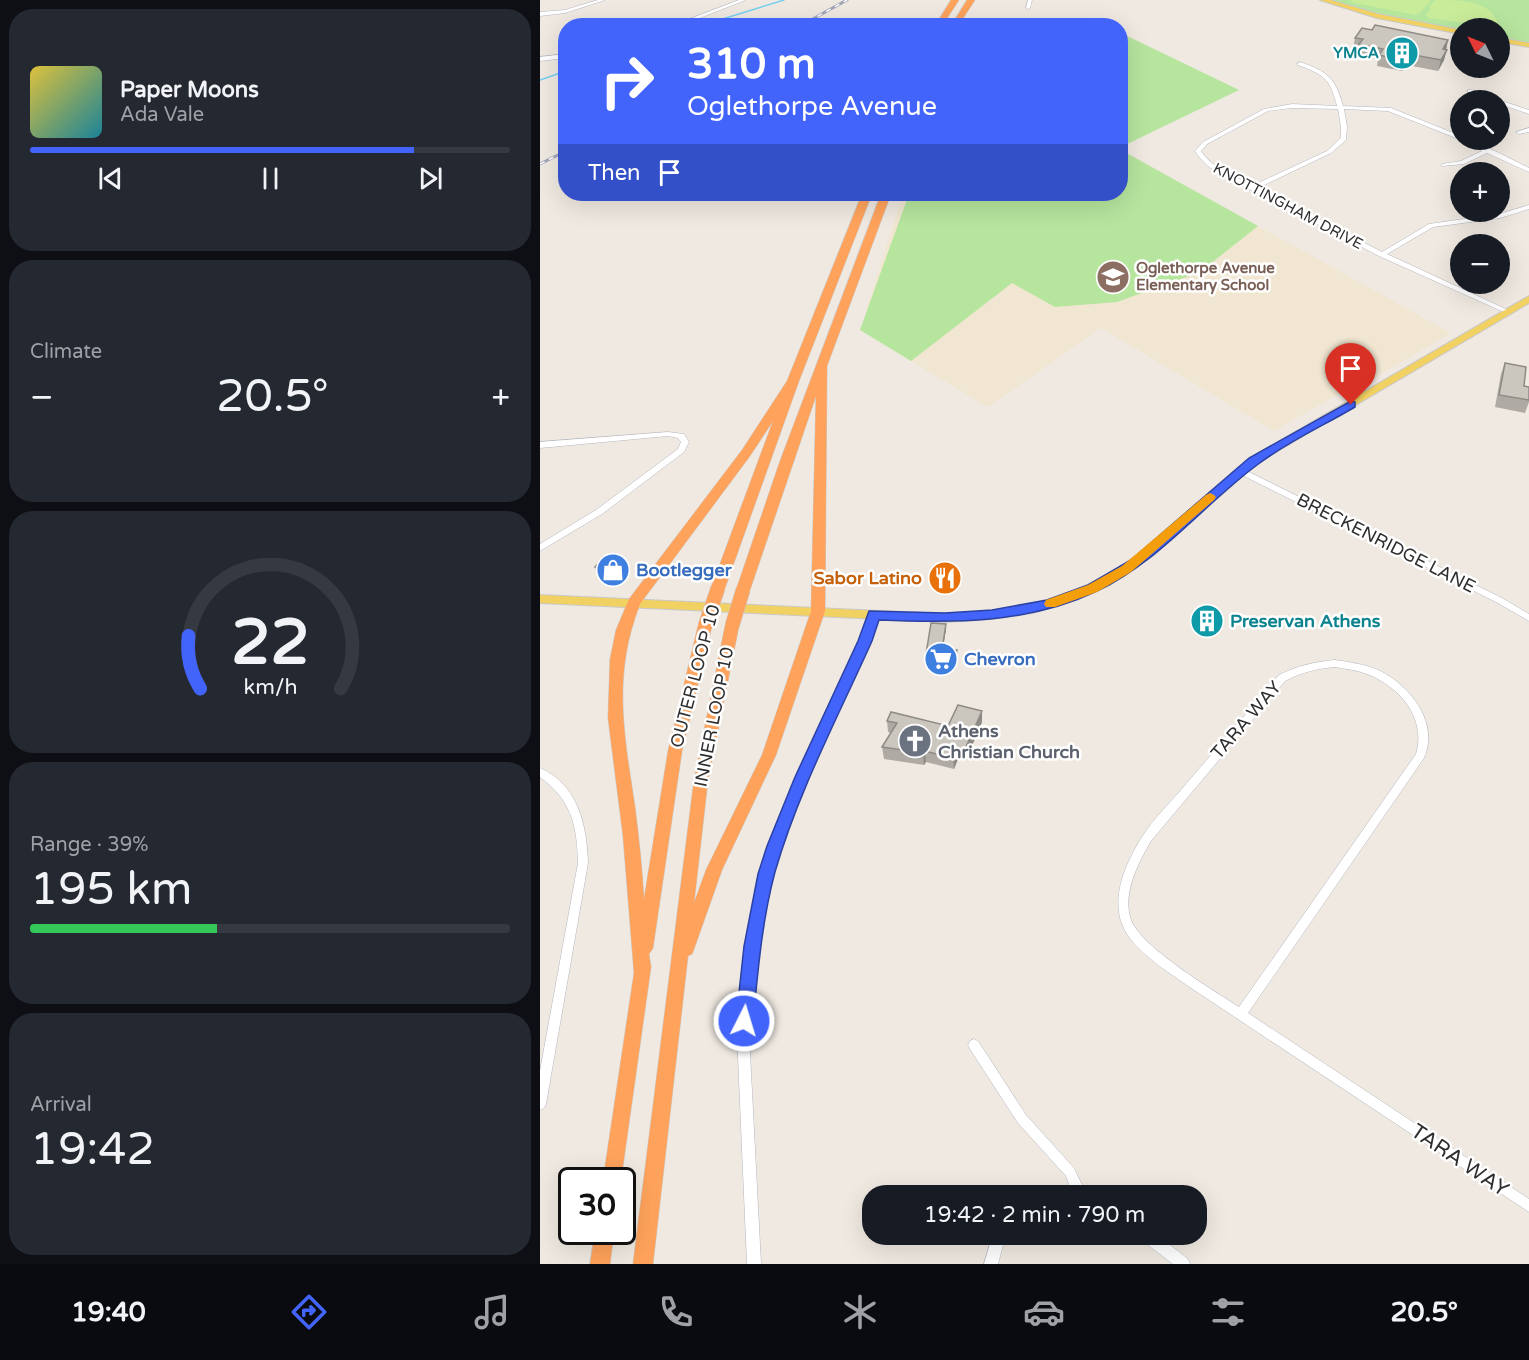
<!DOCTYPE html>
<html lang="en">
<head>
<meta charset="utf-8">
<style>
  :root { --surface:#171b24; --page:#242831; --text:#f1f3f6; --muted:#9ea1a6; --line:#363941; --accent:#4264fb }
  body { margin:0; font-family:"Varela Round",sans-serif; background:var(--page); color:var(--text); height:100vh; display:flex; flex-direction:column; font-size:22px; white-space:nowrap }
  * { box-sizing:border-box; margin:0 }
  p { font-size:20px; color:var(--muted) }
  .icon { flex:none; width:33px; height:33px; fill:none; stroke:currentColor; stroke-width:2; stroke-linecap:round; stroke-linejoin:round }
  .map { position:relative; flex:1; overflow:hidden }
  .side { display:flex; flex-direction:column; gap:9px; padding:9px; background:#0d0f14; width:540px }
  .side>* { flex:none }
  .top-card { position:absolute; left:18px; top:18px; width:570px; height:183px; border-radius:24px; box-shadow:0 6px 24px #0002; background:#4264fb; color:#fff; overflow:hidden }
  .needle { width:39px; rotate:313deg }
  .buttons { position:absolute; left:910px; top:18px; display:grid; gap:12px }
  .buttons a { display:grid; place-items:center; width:60px; height:60px; border-radius:50%; background:var(--surface); box-shadow:0 6px 24px #0002; font-size:30px }
  .speed { position:absolute; left:18px; top:1167px; display:flex; gap:12px; font-size:30px; font-weight:700; text-align:center }
  .speed>* { display:grid; place-content:center; width:78px; height:78px; border-radius:50%; background:var(--surface); box-shadow:0 6px 24px #0002; line-height:1 }
  .speed .limit { border:3px solid #111; border-radius:9px; background:#fff; color:#111 }
  .pin { position:absolute; display:grid; place-items:center; width:51px; height:51px; color:#fff; margin:-62px -26px; border-radius:50% 50% 50% 0; rotate:-45deg; box-shadow:0 0 6px #0007 }
  .pin .icon { rotate:45deg }
  .me { position:absolute; width:66px; margin:-33px; rotate:5deg; stroke-linejoin:round; filter:drop-shadow(0 0 4px #0008) }
  .turn { display:flex; align-items:center; gap:21px; height:126px; padding:0 30px; font-size:27px }
  .turn .icon { width:78px; height:78px; stroke-width:2.5 }
  .turn b { display:block; font-size:42px; line-height:51px }
  .then { display:flex; align-items:center; height:57px; padding:0 30px; background:#0003; gap:12px; font-size:22px }
  .big { font-size:45px; font-weight:600; line-height:1.1 }
  .side .tile { flex:1; display:flex; flex-direction:column; justify-content:center; gap:9px; min-width:0; padding:0 21px; border-radius:24px; background:var(--page) }
  .side .dial { align-items:center; gap:0 }
  .dial svg { height:156px; overflow:visible; fill:none; stroke:var(--line); stroke-width:7; stroke-linecap:round; text-anchor:middle }
  .dial text { fill:var(--text); stroke:none }
  .song { display:flex; align-items:center; gap:18px }
  .cover { width:72px; height:72px; border-radius:9px; background:linear-gradient(135deg,hsl(50 70% 55%),hsl(190 70% 35%)) }
  .played { height:6px; border-radius:3px; background:linear-gradient(90deg,var(--accent) 80%,var(--line) 80%) }
  .keys { display:flex; justify-content:space-around; direction:ltr }
  .heat { display:flex; justify-content:space-between; align-items:center; font-size:33px; direction:ltr }
  .charge { height:9px; border-radius:4px; background:linear-gradient(90deg,#34c759 39%,var(--line) 0) }
  .trip { position:absolute; left:322px; top:1185px; width:345px; height:60px; border-radius:24px; background:var(--surface); box-shadow:0 6px 24px #0002; font-weight:600; line-height:60px; text-align:center }
  .dock { display:flex; height:96px; justify-content:space-around; align-items:center; background:#090b0e; color:var(--muted) }
  .dock .icon { width:42px; height:42px }
  .dock .selected { color:var(--accent) }
  .dock b { font-size:27px; color:var(--text) }
  main { display:flex; flex:1; min-height:0 }
  .map>svg:first-child { display:block }
  .education { fill:#f0e6d1 }
  .green { fill:#b6e59e }
  .pitch { fill:#c9ec9a }
  .lines { fill:none; stroke-linecap:round; stroke-linejoin:round }
  .stream { stroke:#75cff0; stroke-width:1.5 }
  .minor-casing { stroke:#b4b7c1; stroke-width:1 }
  .major-casing { stroke:#c9c9c9; stroke-width:2 }
  .highway-casing { stroke:#c9c9c9; stroke-width:1 }
  .minor { fill:#fff; fill-rule:evenodd }
  .major { fill:#f2d163; fill-rule:evenodd }
  .highway { fill:#ffa35c; fill-rule:evenodd }
  .rail-casing { stroke:#a3a6b8; stroke-width:3 }
  .rail { stroke:#fff; stroke-width:1.5; stroke-dasharray:5; stroke-linecap:butt }
  .highway-bridge-casing { stroke:#c9c9c9; stroke-width:15; stroke-linecap:butt }
  .highway-bridge { stroke:#ffa35c; stroke-width:14 }
  .wall { fill:#afaba4 }
  .shaded-wall { fill:#8e8b86 }
  .building { fill:#cbc7bf; stroke:#8e8b86; stroke-width:1.5 }
  .route { fill:#4264fb; stroke:#2b41a3; stroke-width:1.5 }
  .slow { fill:#f59e0b }
  .labels { text-anchor:middle; stroke-width:5; stroke-linejoin:round; paint-order:stroke }
  .far-culture-label { font-size:15px; font-weight:bold; fill:#0d838f; stroke:#fff; text-anchor:end }
  .far-street-label { font-size:15px; fill:#2e2e2e; stroke:#fff }
  .far-education-label { font-size:15px; font-weight:bold; fill:#785e54; stroke:#fff; text-anchor:start }
  .street-label { font-size:18px; fill:#2e2e2e; stroke:#fff }
  .shop-label { font-size:18px; font-weight:bold; fill:#366cbe; stroke:#fff; text-anchor:start }
  .food-label { font-size:18px; font-weight:bold; fill:#c56008; stroke:#fff; text-anchor:end }
  .culture-label { font-size:18px; font-weight:bold; fill:#0d838f; stroke:#fff; text-anchor:start }
  .worship-label { font-size:18px; font-weight:bold; fill:#5b616d; stroke:#fff; text-anchor:start }
  .near-street-label { font-size:21px; fill:#2e2e2e; stroke:#fff }
</style>
</head>
<body>
<main>
<section class="side">
<div class="tile">
<div class="song"><i class="cover"></i><div><b>Paper Moons</b><p>Ada Vale</p></div></div>
<div class="played"></div>
<div class="keys"><svg class="icon" aria-label="previous" viewBox="0 0 24 24"><path d="M18 5L8 12l10 7zM5 5v14"/></svg><svg class="icon" aria-label="pause" viewBox="0 0 24 24"><path d="M8 5v14M16 5v14"/></svg><svg class="icon" aria-label="next" viewBox="0 0 24 24"><path d="M6 5l10 7-10 7zM19 5v14"/></svg></div>
</div>
<div class="tile"><p>Climate</p>
<div class="heat"><a>−</a><b class="big">20.5°</b><a>+</a></div>
</div>
<div class="tile dial"><svg viewBox="0 0 100 80">
<path d="M14 69A42 42 0 1 1 86 69"/>
<path d="M14 69A42 42 0 0 1 8 42" stroke="#4264fb"/>
<text x="50" y="56" font-size="32" font-weight="700">22</text>
<text x="50" y="72" font-size="11">km/h</text>
</svg></div>
<div class="tile"><p>Range · 39%</p><b class="big">195 km</b><div class="charge"></div></div>
<div class="tile"><p>Arrival</p><b class="big">19:42</b></div>
</section>
<div class="map">
<svg width="989" height="1264" viewBox="0 0 989 1264">
  <rect width="100%" height="100%" fill="#efe9e1"/>
  <!-- education -->
  <path class="education" d="M 581,150 L 911,333 L 807,394 L 802,392 L 734,431 L 561,328 L 448,407 L 320,330 L 363,194 L 580,194 Z"/>
  <!-- green -->
  <path class="green" d="M 790,0 L 989,0 L 989,43 L 960,38 L 960,28 L 921,30 L 837,13 Z
    M 581,33 L 699,90 L 581,147 Z
    M 581,150 L 718,226 L 660,272 L 577,302 L 515,307 L 472,283 L 371,361 L 320,330 L 369,194 L 580,194 Z"/>
  <!-- pitch -->
  <path class="pitch" d="M 812,0 L 891,0 L 879,14 L 875,15 L 810,2 Z
    M 895,0 C 923,0 954,0 959,28 L 888,18 L 886,15 L 891,8 L 889,7 Z"/>
  <g class="lines">
    <!-- stream -->
    <path class="stream" d="M 160,26 L 244,0
      M 0,80 L 26,71"/>
    <defs>
      <path id="minor" d="M 58,0 L 65,0 L 25,13 L 0,16 L 0,12 L 25,10 Z
        M 199,0 L 206,0 L 139,26 L 131,26 Z
        M 488,0 L 492,0 L 490,8 L 488,9 L 486,8 Z
        M 26,54 L 26,58 L 0,61 L 0,57 Z
        M 760,62 C 788,72 795,77 803,106 L 851,108 L 921,136 L 921,140 C 936,140 973,160 989,168 L 989,172 L 947,153 L 924,164 L 902,166 L 902,164 L 921,161 L 942,151 L 921,140 L 848,111 L 804,109 L 807,127 L 806,140 L 791,153 L 718,188 L 842,252 L 889,224 L 959,214 L 989,205 L 989,209 L 960,218 L 893,227 L 847,254 L 970,311 L 970,313 L 966,313 L 839,256 L 682,175 C 671,169 662,162 655,151 L 663,142 L 724,109 L 752,104 L 797,106 C 790,78 784,75 758,65 L 757,64 ZM 752,108 L 798,109 L 801,127 L 801,138 L 787,151 L 714,185 C 695,177 673,169 661,151 L 667,144 L 728,111 Z
        M 928,90 L 932,90 L 959,100 L 952,100 L 928,92 Z
        M 959,100 L 989,110 L 989,114 L 960,104 Z
        M 989,128 L 989,132 L 979,134 L 976,132 Z
        M 128,432 L 144,434 L 149,442 L 144,452 L 62,514 L 0,551 L 0,544 L 56,510 L 138,449 L 141,442 L 138,438 L 128,436 L 0,448 L 0,442 Z
        M 701,468 L 962,598 L 989,614 L 989,621 L 956,602 L 698,473 L 697,471 L 698,469 Z
        M 333,612 L 337,615 L 330,641 L 249,822 L 231,874 L 221,923 L 209,1034 L 221,1264 L 207,1264 L 197,1034 L 211,923 L 221,874 L 239,822 L 320,641 L 329,615 Z
        M 795,660 C 809,662 823,664 836,669 C 868,683 900,721 884,758 L 708,1013 L 989,1199 L 989,1212 L 648,986 C 627,971 591,949 582,924 C 571,895 587,861 602,837 C 614,818 632,801 646,784 C 677,748 708,712 739,675 C 757,666 774,662 795,660 ZM 795,667 C 806,669 817,670 827,674 C 859,686 887,718 876,754 L 699,1007 C 673,990 602,948 591,920 C 582,894 598,863 611,841 L 745,681 C 762,672 776,669 795,667 Z
        M 0,768 C 38,784 47,826 48,863 L 6,1104 L 4,1108 L 0,1110 L 0,1071 L 38,863 C 37,825 32,801 0,777 Z
        M 434,1039 L 438,1041 L 486,1115 L 534,1168 L 543,1187 L 558,1192 L 560,1196 L 511,1196 L 513,1192 L 530,1187 L 526,1176 L 478,1123 L 430,1049 L 428,1045 L 430,1041 Z
        M 453,1234 L 466,1234 L 458,1264 L 444,1264 Z
        M 599,1234 L 616,1234 L 648,1259 L 650,1264 L 633,1264 L 600,1239 Z"/>
      <path id="major" d="M 780,0 L 790,0 L 838,14 L 921,30 L 921,34 L 837,18 Z
        M 960,38 L 989,43 L 989,47 L 960,42 Z
        M 989,296 L 989,303 L 717,463 L 611,557 L 570,585 L 534,600 L 492,613 L 452,619 L 405,622 L 0,603 L 0,595 L 405,614 L 452,611 L 492,605 L 526,594 L 562,579 L 603,551 L 709,459 Z"/>
      <path id="highway" d="M 411,0 L 419,0 L 402,26 L 395,26 Z
        M 427,0 L 435,0 L 418,26 L 411,26 Z
        M 322,194 L 332,194 L 259,381 L 185,588 L 178,593 L 171,588 L 233,421 L 210,456 L 100,604 C 72,676 84,733 95,807 C 99,838 102,868 104,899 L 128,751 L 158,626 L 165,621 L 172,626 L 142,751 L 113,948 L 109,954 L 111,967 L 81,1180 L 63,1180 L 94,973 L 83,836 L 68,718 L 70,659 L 76,630 L 89,599 L 202,450 L 247,381 Z
        M 341,194 L 351,194 L 287,366 L 285,611 L 236,755 L 182,870 L 154,949 L 152,954 L 148,956 L 113,1264 L 93,1264 L 154,780 L 185,626 L 192,621 L 199,626 L 168,780 L 154,903 L 166,870 L 222,755 L 271,611 L 276,396 L 210,590 L 203,595 L 196,590 L 240,461 Z
        M 55,1232 L 74,1232 L 70,1264 L 50,1264 Z"/>
    </defs>
    <!-- minor casing -->
    <use href="#minor" class="minor-casing"/>
    <!-- major casing -->
    <use href="#major" class="major-casing"/>
    <!-- highway casing -->
    <use href="#highway" class="highway-casing"/>
    <!-- minor -->
    <use href="#minor" class="minor"/>
    <!-- major -->
    <use href="#major" class="major"/>
    <!-- highway -->
    <use href="#highway" class="highway"/>
    <defs>
      <path id="rail" d="M 260,26 L 307,0
        M 0,164 L 26,151"/>
    </defs>
    <!-- rail casing -->
    <use href="#rail" class="rail-casing"/>
    <!-- rail -->
    <use href="#rail" class="rail"/>
    <defs>
      <path id="highway-bridge" d="M 165,626 L 178,588
        M 192,626 L 203,590"/>
    </defs>
    <!-- highway-bridge casing -->
    <use href="#highway-bridge" class="highway-bridge-casing"/>
    <!-- highway-bridge -->
    <use href="#highway-bridge" class="highway-bridge"/>
  </g>
  <!-- wall -->
  <path class="wall" d="M 832,30 L 908,40 L 904,60 L 898,71 L 867,65 L 862,71 L 837,66 L 838,59 L 817,55 L 818,49 L 813,48 L 815,38 Z
    M 965,363 L 984,386 L 989,387 L 989,402 L 985,413 L 955,407 L 961,374 Z
    M 55,567 L 88,567 L 81,578 L 57,573 Z
    M 406,624 L 406,629 L 403,649 L 417,654 L 415,666 L 385,664 L 385,660 Z
    M 442,711 L 442,722 L 426,760 L 418,759 L 414,769 L 386,762 L 384,765 L 344,759 L 342,747 L 351,733 L 348,732 L 347,721 L 408,726 Z"/>
  <!-- shaded-wall -->
  <path class="shaded-wall" d="M 908,40 L 906,50 L 903,49 Z
    M 907,50 L 904,60 L 898,71 L 901,60 Z
    M 869,54 L 867,65 L 862,71 L 865,61 Z
    M 86,561 L 88,567 L 81,578 L 79,572 Z
    M 406,624 L 406,629 L 402,653 L 402,649 Z
    M 442,711 L 442,722 L 426,760 L 425,749 Z
    M 418,747 L 418,759 L 414,769 L 413,758 Z
    M 385,751 L 386,762 L 384,765 L 383,753 Z"/>
  <!-- building -->
  <path class="building" d="M 835,25 L 908,40 L 903,49 L 907,50 L 901,60 L 869,54 L 865,61 L 839,55 L 843,49 L 819,44 L 823,39 L 815,38 L 822,28 L 832,30 Z
    M 965,363 L 986,367 L 984,386 L 989,387 L 989,400 L 959,395 Z
    M 63,557 L 86,561 L 79,572 L 55,567 Z
    M 391,623 L 406,624 L 402,649 L 417,650 L 415,661 L 385,660 Z
    M 418,705 L 442,711 L 425,749 L 418,747 L 413,758 L 385,751 L 383,753 L 342,747 L 357,723 L 347,721 L 351,712 L 408,726 Z"/>
  <!-- route -->
  <path class="route" d="M 811,401 L 815,402 L 815,407 C 783,426 747,442 717,465 C 663,505 619,562 557,591 C 488,624 413,623 339,620 L 332,641 C 298,717 258,792 235,872 C 222,920 218,971 213,1021 L 210,1026 L 204,1029 L 198,1026 L 196,1021 L 204,946 L 218,874 L 227,846 L 255,777 L 318,641 L 329,611 L 405,613 L 452,610 L 507,600 L 548,585 L 591,560 L 709,458 Z"/>
  <!-- slow -->
  <path class="slow" d="M 670,493 L 674,495 L 676,497 L 674,500 L 591,572 L 557,592 L 515,607 L 506,607 L 504,604 L 506,600 L 548,585 L 582,566 L 666,495 Z"/>
  <!-- icons -->
  <defs>
    <symbol id="building-disc" viewBox="-11 -11 22 22"><circle r="9.5" fill="#0f9aa8" stroke="#fff"/><path d="M-4-6H4V6H1V3H-1V6H-4ZM-2.5-4.3h1.7v1.8h-1.7ZM.8-4.3h1.7v1.8H.8ZM-2.5-1h1.7V.8h-1.7ZM.8-1h1.7V.8H.8Z" fill="#fff"/></symbol>
    <symbol id="school-disc" viewBox="-11 -11 22 22"><circle r="9.5" fill="#8d6e63" stroke="#fff"/><path d="M0-5L7-2L0 1L-7-2ZM-4 1L0 2.5L4 1V4Q0 6-4 4Z" fill="#fff"/></symbol>
    <symbol id="shop-disc" viewBox="-11 -11 22 22"><circle r="9.5" fill="#3f7fe0" stroke="#fff"/><path d="M-5-2.5h2.3a2.7 3.5 0 0 1 5.4 0H5L5.5 6h-11ZM-1.5-2.5h3a1.5 2.3 0 0 0-3 0Z" fill="#fff"/></symbol>
    <symbol id="restaurant-disc" viewBox="-11 -11 22 22"><circle r="9.5" fill="#e8710a" stroke="#fff"/><path d="M-5-6h1v4h1v-4h1v4h1v-4h1v5L-1.5 .5V6h-2V.5L-5-1ZM5-6V6H3V1.5H1.5Q1.5-4 5-6Z" fill="#fff"/></symbol>
    <symbol id="supermarket-disc" viewBox="-11 -11 22 22"><circle r="9.5" fill="#3f7fe0" stroke="#fff"/><path d="M-6-5.5h2.5l.6 2H6L4.5 2H-2.5L-4.4-4H-6ZM-1.5 3.2a1.3 1.3 0 1 0 .1 0ZM3 3.2a1.3 1.3 0 1 0 .1 0Z" fill="#fff"/></symbol>
    <symbol id="church-disc" viewBox="-11 -11 22 22"><circle r="9.5" fill="#6b7280" stroke="#fff"/><path d="M-1.2-6h2.4v3.5h3.3v2.4h-3.3V6h-2.4V-.1h-3.3v-2.4h3.3Z" fill="#fff"/></symbol>
  </defs>
  <g fill-rule="evenodd">
    <use href="#building-disc" x="843" y="34" width="38" height="38"/>
    <use href="#school-disc" x="554" y="258" width="38" height="38"/>
    <use href="#shop-disc" x="54" y="551" width="38" height="38"/>
    <use href="#restaurant-disc" x="386" y="559" width="38" height="38"/>
    <use href="#building-disc" x="648" y="602" width="38" height="38"/>
    <use href="#supermarket-disc" x="382" y="640" width="38" height="38"/>
    <use href="#church-disc" x="356" y="722" width="38" height="38"/>
  </g>
  <g class="labels">
    <!-- far-culture labels -->
    <g class="far-culture-label">
      <text x="839" y="58">YMCA</text>
    </g>
    <!-- far-street labels -->
    <g class="far-street-label">
      <text transform="translate(748 206) rotate(28)" y="5">KNOTTINGHAM DRIVE</text>
    </g>
    <!-- far-education labels -->
    <g class="far-education-label">
      <text x="596" y="273">Oglethorpe Avenue<tspan x="596" dy="17">Elementary School</tspan></text>
    </g>
    <!-- street labels -->
    <g class="street-label">
      <text transform="translate(846 543) rotate(27)" y="6">BRECKENRIDGE LANE</text>
      <text transform="translate(155 676) rotate(-75)" y="6">OUTER LOOP 10</text>
      <text transform="translate(174 717) rotate(-79)" y="6">INNER LOOP 10</text>
      <text transform="translate(706 720) rotate(-49)" y="6">TARA WAY</text>
    </g>
    <!-- shop labels -->
    <g class="shop-label">
      <text x="96" y="576">Bootlegger</text>
      <text x="424" y="665">Chevron</text>
    </g>
    <!-- food labels -->
    <g class="food-label">
      <text x="382" y="584">Sabor Latino</text>
    </g>
    <!-- culture labels -->
    <g class="culture-label">
      <text x="690" y="627">Preservan Athens</text>
    </g>
    <!-- worship labels -->
    <g class="worship-label">
      <text x="398" y="737">Athens<tspan x="398" dy="21">Christian Church</tspan></text>
    </g>
    <!-- near-street labels -->
    <g class="near-street-label">
      <text transform="translate(920 1160) rotate(34)" y="7">TARA WAY</text>
    </g>
  </g>
</svg>
<div class="buttons">
<a><svg class="needle" viewBox="-14 -14 28 28"><path d="M0-13l5 13h-10z" fill="#e53935"/><path d="M0 13l5-13h-10z" fill="#9ea1a6"/></svg></a>
<a><svg class="icon" aria-label="search" viewBox="0 0 24 24"><circle cx="10" cy="10" r="6"/><path d="M15 15l6 6"/></svg></a>
<a>+</a>
<a>−</a>
</div>
<div class="speed"><div class="limit">30</div></div>
<div class="pin" style="left:811px;top:405px;background:#d93025"><svg class="icon" aria-label="arrive" viewBox="0 0 24 24"><path d="M6 21V4h12l-3 4 3 4H6"/></svg></div>
<svg class="me" style="left:204px;top:1021px" viewBox="-20 -20 40 40"><circle r="17" fill="#4264fb" stroke="#fff" stroke-width="3"/><path d="M0-11L8 9 0 5-8 9z" fill="#fff"/></svg>
<div class="trip">19:42 · 2 min · 790 m</div>
<div class="top-card">
<div class="turn"><svg class="icon" aria-label="right" viewBox="0 0 24 24"><path d="M7 20v-9h11M14 6l5 5-5 5"/></svg><div><b>310 m</b>Oglethorpe Avenue</div></div>
<div class="then">Then<svg class="icon" aria-label="arrive" viewBox="0 0 24 24"><path d="M6 21V4h12l-3 4 3 4H6"/></svg></div>
</div>
</div>
</main>
<nav class="dock">
<b>19:40</b>
<svg class="icon selected" aria-label="directions" viewBox="0 0 24 24"><path d="M12 3l9 9-9 9-9-9zM9 14v-3h6M13 9l2 2-2 2"/></svg>
<svg class="icon" aria-label="music" viewBox="0 0 24 24"><path d="M9 18V5l10-2v13"/><circle cx="6" cy="18" r="3"/><circle cx="16" cy="16" r="3"/></svg>
<svg class="icon" aria-label="phone" viewBox="0 0 24 24"><path d="M5 4h4l2 5-3 2q2 4 5 5l2-3 5 2v4C11 20 4 13 5 4z"/></svg>
<svg class="icon" aria-label="climate" viewBox="0 0 24 24"><path d="M12 3v18M4 7l16 10M4 17L20 7"/></svg>
<svg class="icon" aria-label="car" viewBox="0 0 24 24"><path d="M5 17H2v-5l4-1 3-4h7l3 4 3 1v5h-3M9 17h6M6 11h13"/><circle cx="7" cy="17" r="2"/><circle cx="17" cy="17" r="2"/></svg>
<svg class="icon" aria-label="filters" viewBox="0 0 24 24"><path d="M4 7h16M4 17h16"/><circle cx="9" cy="7" r="2"/><circle cx="15" cy="17" r="2"/></svg>
<b>20.5°</b>
</nav>
</body>
</html>
